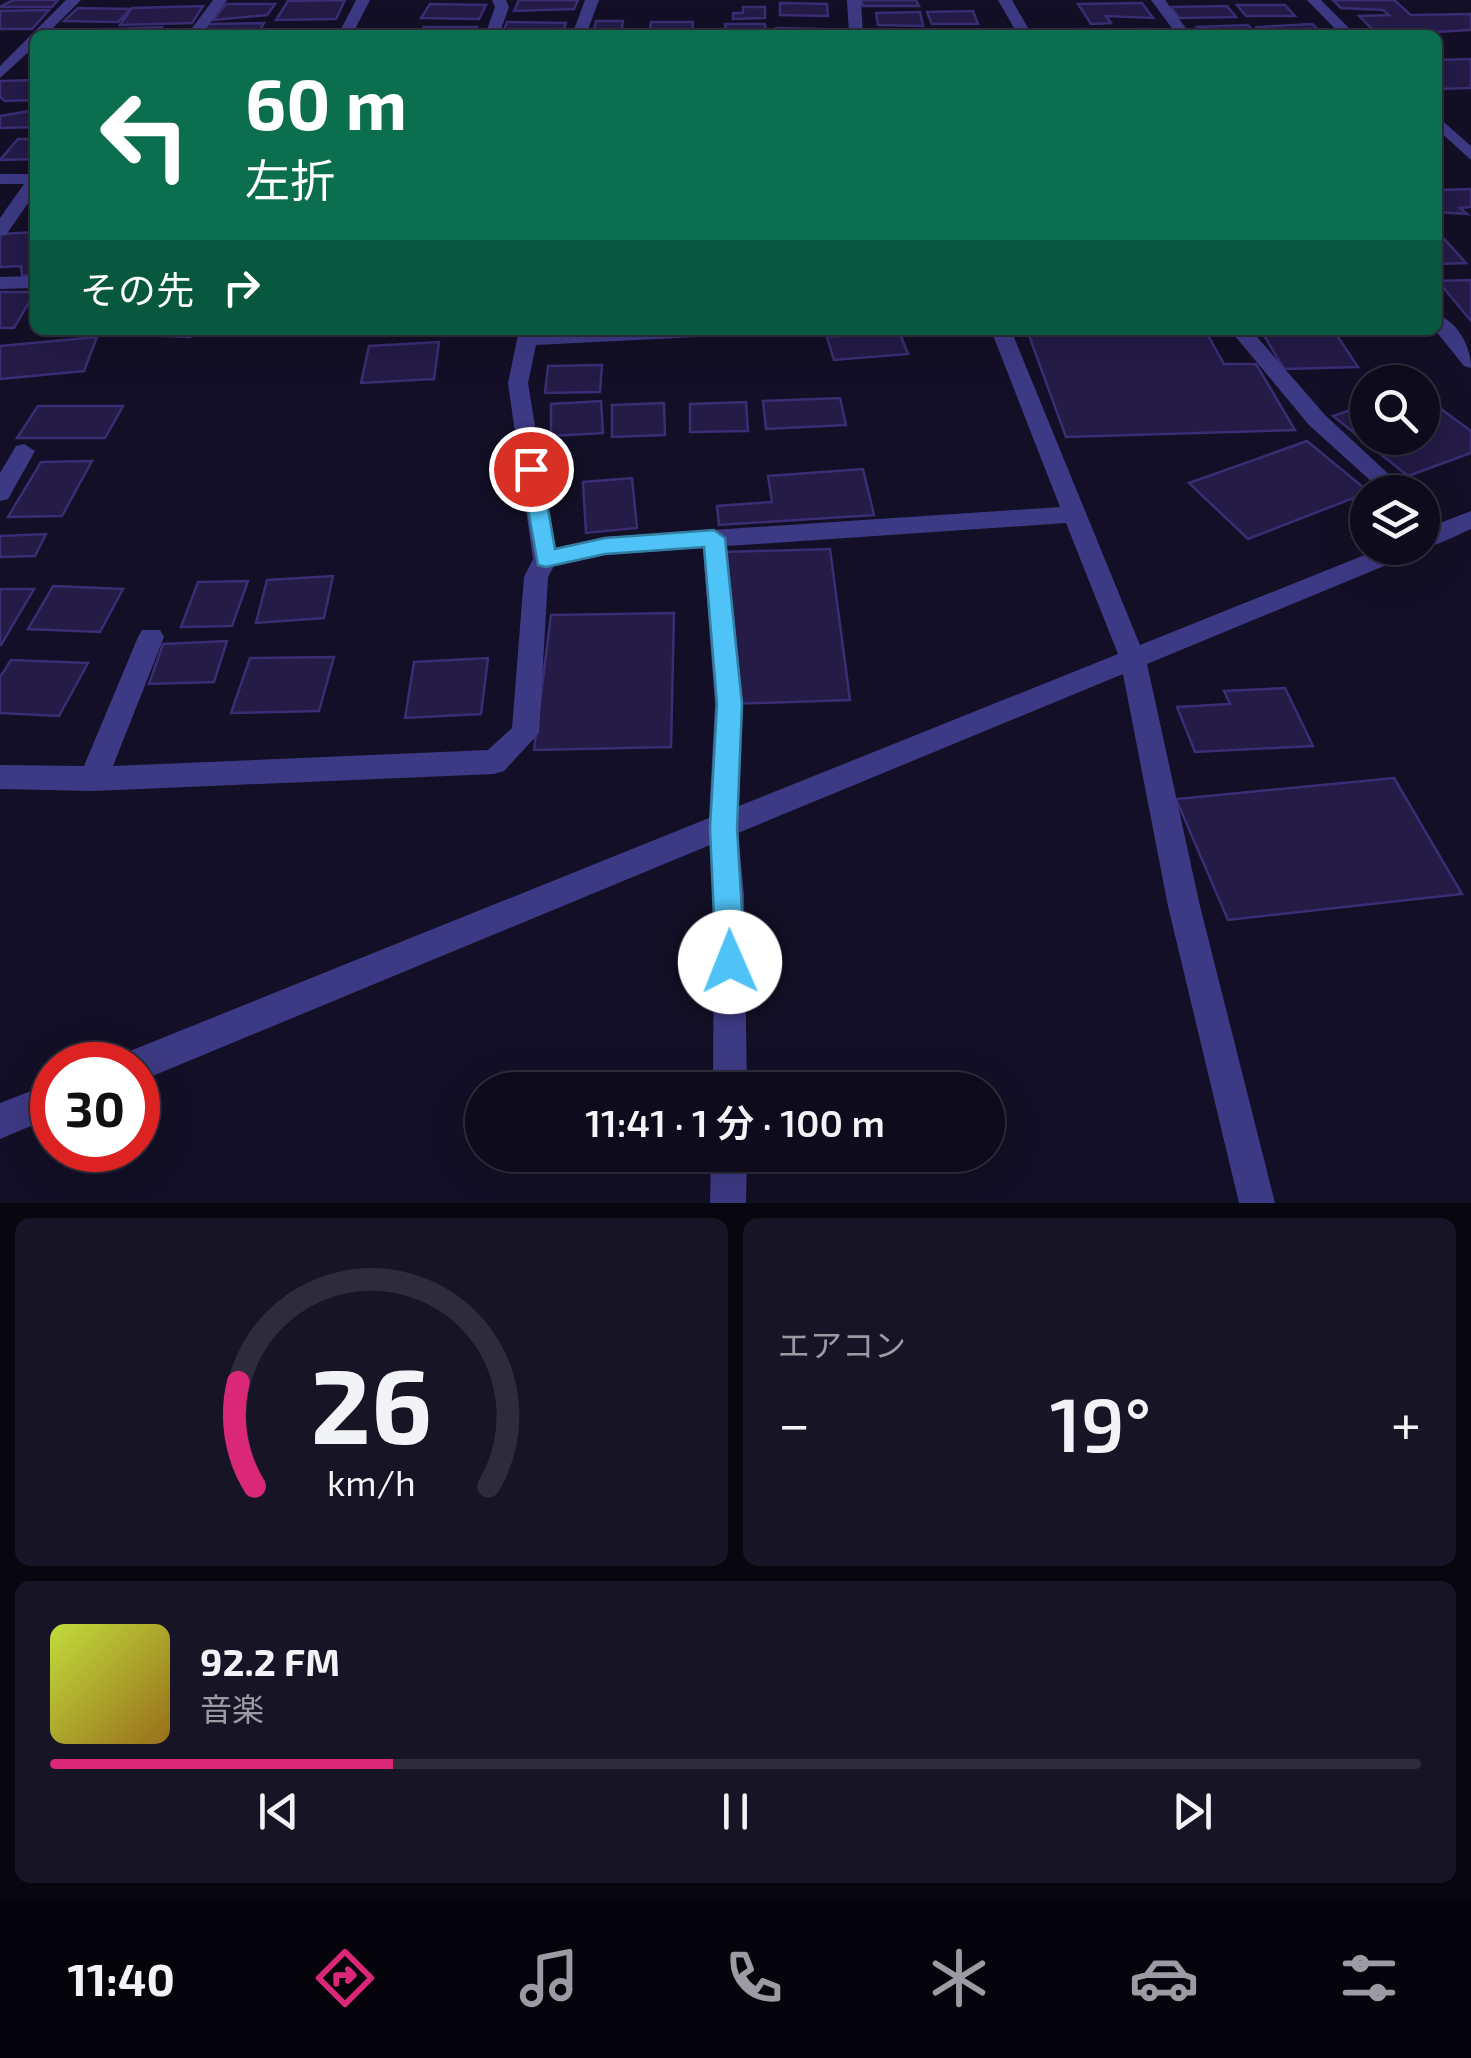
<!DOCTYPE html>
<html lang="ja">
<head>
<meta charset="utf-8">
<style>
  :root { --surface:#0e0b1c; --page:#171425; --text:#f1f3f6; --muted:#9b9ba3; --line:#2e2b3b; --accent:#db2777 }
  body { margin:0; font-family:"Exo 2","Noto Sans JP",sans-serif; background:var(--page); color:var(--text); height:100vh; display:flex; flex-direction:column; font-size:38px; white-space:nowrap }
  * { box-sizing:border-box; margin:0 }
  p { font-size:32px; color:var(--muted) }
  .icon { flex:none; width:55px; height:55px; fill:none; stroke:currentColor; stroke-width:2; stroke-linecap:round; stroke-linejoin:round }
  .map { position:relative; height:1203px; overflow:hidden }
  .drawer { display:flex; flex-direction:column; gap:15px; padding:15px; background:#08060f; flex:1 }
  .drawer>* { flex:none }
  .top-card { position:absolute; left:30px; top:30px; width:1412px; height:305px; border-radius:15px; box-shadow:0 10px 40px #0002,0 0 0 2px var(--line); background:#0b6e4f; color:#fff; overflow:hidden }
  .buttons { position:absolute; left:1350px; top:365px; display:grid; gap:20px }
  .buttons a { display:grid; place-items:center; width:90px; height:90px; border-radius:50%; background:var(--surface); box-shadow:0 10px 40px #0002,0 0 0 2px var(--line); font-size:50px }
  .speed { position:absolute; left:30px; top:1042px; display:flex; gap:20px; font-size:50px; font-weight:700; text-align:center }
  .speed>* { display:grid; place-content:center; width:130px; height:130px; border-radius:50%; background:var(--surface); box-shadow:0 10px 40px #0002,0 0 0 2px var(--line); line-height:1 }
  .speed .limit { border:15px solid #d22; background:#fff; color:#111 }
  .pin { position:absolute; display:grid; place-items:center; width:85px; height:85px; color:#fff; margin:-42px; border:5px solid #fff; border-radius:50%; box-shadow:0 2px 10px #0007 }
  .me { position:absolute; width:110px; margin:-55px; rotate:359deg; stroke-linejoin:round; filter:drop-shadow(0 0 8px #0008) }
  .turn { display:flex; align-items:center; gap:35px; height:210px; padding:0 50px; font-size:45px }
  .turn .icon { width:130px; height:130px; stroke-width:2.5 }
  .turn b { display:block; font-size:70px; line-height:85px }
  .then { display:flex; align-items:center; height:95px; padding:0 50px; background:#0003; gap:20px; font-size:38px }
  .big { font-size:75px; font-weight:600; line-height:1.1 }
  .drawer .tile { flex:1; display:flex; flex-direction:column; justify-content:center; gap:15px; min-width:0; padding:0 35px; border-radius:15px; background:var(--page) }
  .drawer .dial { align-items:center; gap:0 }
  .dial svg { height:260px; overflow:visible; fill:none; stroke:var(--line); stroke-width:7; stroke-linecap:round; text-anchor:middle }
  .dial text { fill:var(--text); stroke:none }
  .song { display:flex; align-items:center; gap:30px }
  .cover { width:120px; height:120px; border-radius:15px; background:linear-gradient(135deg,hsl(70 70% 55%),hsl(40 70% 35%)) }
  .played { height:10px; border-radius:5px; background:linear-gradient(90deg,var(--accent) 25%,var(--line) 25%) }
  .keys { display:flex; justify-content:space-around; direction:ltr }
  .heat { display:flex; justify-content:space-between; align-items:center; font-size:55px; direction:ltr }
  .drawer .tiles { flex:1; display:grid; gap:15px; grid-template-columns:1fr 1fr }
  .tile:last-child { grid-column:span 2 }
  .trip { position:absolute; left:465px; top:1072px; width:540px; height:100px; border-radius:50px; background:var(--surface); box-shadow:0 10px 40px #0002,0 0 0 2px var(--line); font-weight:600; line-height:100px; text-align:center }
  .menu { display:flex; height:160px; justify-content:space-around; align-items:center; background:#06040b; color:var(--muted) }
  .menu .icon { width:70px; height:70px }
  .menu .current { color:var(--accent) }
  .menu b { font-size:45px; color:var(--text) }
  .map>svg:first-child { display:block }
  .building { fill:#241b47; stroke:#3b2d73; stroke-width:2.5 }
  .lines { fill:none; stroke-linecap:round; stroke-linejoin:round }
  .minor { fill:#3d3a85; fill-rule:evenodd }
  .route { fill:#4fc3f7; stroke:#337fa1; stroke-width:2.5 }
</style>
</head>
<body>
<div class="map">
<svg width="1471" height="1203" viewBox="0 0 1471 1203">
  <rect width="100%" height="100%" fill="#130f26"/>
  <!-- building -->
  <path class="building" d="M 13,0 L 58,0 L 52,7 L 0,7 Z
    M 345,0 L 336,19 L 276,20 L 288,1 Z
    M 519,0 L 578,0 L 574,9 L 514,11 Z
    M 861,0 L 916,0 L 919,6 L 863,6 Z
    M 1333,0 L 1394,0 L 1411,15 L 1471,14 L 1471,30 L 1378,35 L 1359,16 L 1389,15 L 1383,10 L 1341,8 Z
    M 780,3 L 827,4 L 828,16 L 780,15 Z
    M 1142,3 L 1153,18 L 1106,16 L 1111,23 L 1091,24 L 1078,4 Z
    M 226,4 L 275,4 L 267,15 L 213,20 Z
    M 430,4 L 486,5 L 479,19 L 421,18 Z
    M 1237,5 L 1285,5 L 1295,16 L 1246,16 Z
    M 203,6 L 192,23 L 120,25 L 132,8 Z
    M 1227,6 L 1236,17 L 1179,18 L 1171,7 Z
    M 743,7 L 765,7 L 765,18 L 733,19 L 733,13 L 743,13 Z
    M 78,8 L 131,9 L 118,22 L 64,21 Z
    M 49,10 L 32,29 L 0,29 L 0,11 Z
    M 973,11 L 978,24 L 932,24 L 927,12 Z
    M 920,12 L 923,26 L 878,25 L 876,13 Z
    M 596,21 L 623,21 L 621,35 L 593,35 Z
    M 507,22 L 566,23 L 562,35 L 502,35 Z
    M 651,22 L 693,22 L 692,35 L 649,35 Z
    M 264,23 L 257,35 L 200,35 L 208,24 Z
    M 725,24 L 765,24 L 766,35 L 726,35 Z
    M 1312,24 L 1324,35 L 1265,35 L 1257,27 Z
    M 1248,25 L 1257,35 L 1204,35 L 1197,27 Z
    M 162,27 L 157,35 L 111,35 L 115,29 Z
    M 424,27 L 477,27 L 474,35 L 420,35 Z
    M 776,28 L 823,29 L 823,35 L 775,35 Z
    M 110,29 L 105,35 L 54,35 L 58,30 Z
    M 1085,29 L 1089,35 L 1034,35 L 1031,30 Z
    M 1146,29 L 1150,35 L 1095,35 L 1091,30 Z
    M 1471,59 L 1471,88 L 1438,89 L 1438,60 Z
    M 35,80 L 32,100 L 5,101 L 0,97 L 0,81 Z
    M 35,110 L 35,127 L 0,128 L 0,116 Z
    M 18,139 L 35,139 L 35,159 L 0,160 Z
    M 1471,189 L 1471,207 L 1460,208 L 1467,214 L 1438,212 L 1438,190 Z
    M 35,232 L 35,275 L 22,276 L 21,266 L 0,267 L 0,234 Z
    M 1438,232 L 1466,263 L 1438,264 Z
    M 1471,280 L 1471,321 L 1438,281 Z
    M 0,292 L 35,292 L 14,328 L 0,328 Z
    M 145,330 L 195,330 L 190,337 L 142,335 Z
    M 1027,330 L 1205,330 L 1224,364 L 1256,364 L 1295,430 L 1066,437 Z
    M 899,331 L 908,354 L 834,360 L 827,337 Z
    M 1334,331 L 1358,367 L 1284,369 L 1262,332 Z
    M 97,337 L 84,371 L 0,379 L 0,346 Z
    M 439,342 L 434,379 L 361,383 L 369,346 Z
    M 602,365 L 600,392 L 545,393 L 548,366 Z
    M 1422,395 L 1471,431 L 1471,453 L 1408,476 L 1333,416 L 1368,404 L 1368,438 L 1422,438 Z
    M 840,398 L 846,425 L 766,429 L 763,401 Z
    M 601,401 L 603,433 L 551,436 L 551,404 Z
    M 746,402 L 748,431 L 690,432 L 690,404 Z
    M 664,403 L 665,435 L 612,437 L 612,405 Z
    M 38,406 L 123,406 L 105,438 L 17,438 Z
    M 1307,441 L 1369,492 L 1248,539 L 1189,483 Z
    M 92,461 L 62,516 L 8,517 L 41,462 Z
    M 863,469 L 874,515 L 719,525 L 717,506 L 772,502 L 768,476 Z
    M 632,478 L 637,528 L 586,533 L 583,482 Z
    M 46,534 L 35,556 L 0,557 L 0,536 Z
    M 830,549 L 850,700 L 729,704 L 723,552 Z
    M 333,576 L 324,618 L 256,623 L 267,580 Z
    M 248,581 L 232,626 L 181,627 L 198,582 Z
    M 53,586 L 123,589 L 100,632 L 28,629 Z
    M 0,589 L 34,589 L 1,645 L 0,645 Z
    M 674,613 L 671,747 L 534,750 L 551,615 Z
    M 227,641 L 214,682 L 149,684 L 163,644 Z
    M 334,657 L 319,711 L 231,713 L 250,658 Z
    M 488,658 L 481,714 L 405,718 L 414,662 Z
    M 11,660 L 88,663 L 59,716 L 0,713 L 0,677 Z
    M 1285,688 L 1313,746 L 1195,752 L 1177,707 L 1230,704 L 1224,691 Z
    M 1394,778 L 1462,894 L 1228,920 L 1176,799 Z"/>
  <g class="lines">
    <!-- minor -->
    <path class="minor" d="M 66,0 L 81,0 L 46,35 L 35,35 L 35,46 L 0,78 L 0,66 Z
      M 213,0 L 227,0 L 201,35 L 187,35 Z
      M 356,0 L 370,0 L 352,35 L 338,35 Z
      M 492,0 L 506,0 L 509,7 L 499,35 L 485,35 L 495,7 Z
      M 585,0 L 599,0 L 586,35 L 572,35 Z
      M 847,0 L 861,0 L 863,35 L 849,35 Z
      M 998,0 L 1012,0 L 1032,35 L 1018,35 Z
      M 1151,0 L 1165,0 L 1191,35 L 1177,35 Z
      M 1307,0 L 1321,0 L 1356,35 L 1341,35 Z
      M 713,29 L 718,30 L 721,35 L 707,35 Z
      M 1438,117 L 1471,146 L 1471,160 L 1438,130 Z
      M 0,174 L 35,174 L 35,193 L 6,235 L 0,236 L 0,218 L 24,184 L 0,184 Z
      M 35,276 L 35,288 L 0,289 L 0,277 Z
      M 1438,315 C 1459,323 1471,348 1471,368 L 1464,366 L 1435,330 Z
      M 519,330 L 727,330 L 717,336 L 536,345 L 528,383 L 555,548 L 605,537 L 1060,507 L 991,330 L 1011,330 L 1140,645 L 1382,548 L 1417,548 L 1413,554 L 1147,664 L 1200,906 L 1275,1203 L 1239,1203 L 1168,906 L 1123,674 L 738,833 L 744,895 L 747,1090 L 713,1090 L 714,895 L 710,845 L 138,1082 L 138,1065 L 120,1065 L 125,1053 L 709,818 L 715,704 L 703,548 L 605,555 L 554,566 L 548,577 L 539,733 L 504,771 L 494,774 L 93,791 L 0,789 L 0,765 L 84,766 L 138,637 L 142,630 L 160,630 L 164,637 L 113,766 L 488,750 L 512,728 L 524,577 L 533,559 L 508,383 ZM 1066,523 L 1118,654 L 739,806 L 743,704 L 727,546 Z
      M 1230,330 L 1251,330 L 1325,415 L 1408,492 L 1383,492 L 1309,425 Z
      M 24,444 L 35,451 L 8,499 L 0,501 L 0,473 L 16,446 Z
      M 1471,511 L 1471,529 C 1455,536 1436,547 1418,548 L 1422,548 L 1422,530 Z
      M 52,1083 L 52,1117 L 0,1139 L 0,1103 Z
      M 711,1155 L 747,1155 L 746,1203 L 710,1203 Z"/>
  </g>
  <!-- route -->
  <path class="route" d="M 531,462 L 541,469 L 555,549 L 605,538 L 714,530 L 725,538 L 742,704 L 737,828 L 745,962 L 741,972 L 730,976 L 720,972 L 716,962 L 710,828 L 717,704 L 704,547 L 605,554 L 546,567 L 538,565 L 521,469 Z"/>
</svg>
<div class="buttons">
<a><svg class="icon" aria-label="search" viewBox="0 0 24 24"><circle cx="10" cy="10" r="6"/><path d="M15 15l6 6"/></svg></a>
<a><svg class="icon" aria-label="layers" viewBox="0 0 24 24"><path d="M12 4l9 5-9 5-9-5zM3 14l9 5 9-5"/></svg></a>
</div>
<div class="speed"><div class="limit">30</div></div>
<div class="pin" style="left:531px;top:469px;background:#d93025"><svg class="icon" aria-label="arrive" viewBox="0 0 24 24"><path d="M6 21V4h12l-3 4 3 4H6"/></svg></div>
<svg class="me" style="left:730px;top:962px" viewBox="-20 -20 40 40"><circle r="19" fill="#fff"/><path d="M0-13L10 11 0 6-10 11z" fill="#4fc3f7"/></svg>
<div class="trip">11:41 · 1 分 · 100 m</div>
<div class="top-card">
<div class="turn"><svg class="icon" aria-label="left" viewBox="0 0 24 24"><path d="M17 20v-9H6M10 6l-5 5 5 5"/></svg><div><b>60 m</b>左折</div></div>
<div class="then">その先<svg class="icon" aria-label="right" viewBox="0 0 24 24"><path d="M7 20v-9h11M14 6l5 5-5 5"/></svg></div>
</div>
</div>
<section class="drawer">
<div class="tiles">
<div class="tile dial"><svg viewBox="0 0 100 80">
<path d="M14 69A42 42 0 1 1 86 69"/>
<path d="M14 69A42 42 0 0 1 9 37" stroke="#db2777"/>
<text x="50" y="56" font-size="32" font-weight="700">26</text>
<text x="50" y="72" font-size="11">km/h</text>
</svg></div>
<div class="tile"><p>エアコン</p>
<div class="heat"><a>−</a><b class="big">19°</b><a>+</a></div>
</div>
<div class="tile">
<div class="song"><i class="cover"></i><div><b>92.2 FM</b><p>音楽</p></div></div>
<div class="played"></div>
<div class="keys"><svg class="icon" aria-label="previous" viewBox="0 0 24 24"><path d="M18 5L8 12l10 7zM5 5v14"/></svg><svg class="icon" aria-label="pause" viewBox="0 0 24 24"><path d="M8 5v14M16 5v14"/></svg><svg class="icon" aria-label="next" viewBox="0 0 24 24"><path d="M6 5l10 7-10 7zM19 5v14"/></svg></div>
</div>
</div>
</section>
<nav class="menu">
<b>11:40</b>
<svg class="icon current" aria-label="directions" viewBox="0 0 24 24"><path d="M12 3l9 9-9 9-9-9zM9 14v-3h6M13 9l2 2-2 2"/></svg>
<svg class="icon" aria-label="music" viewBox="0 0 24 24"><path d="M9 18V5l10-2v13"/><circle cx="6" cy="18" r="3"/><circle cx="16" cy="16" r="3"/></svg>
<svg class="icon" aria-label="phone" viewBox="0 0 24 24"><path d="M5 4h4l2 5-3 2q2 4 5 5l2-3 5 2v4C11 20 4 13 5 4z"/></svg>
<svg class="icon" aria-label="climate" viewBox="0 0 24 24"><path d="M12 3v18M4 7l16 10M4 17L20 7"/></svg>
<svg class="icon" aria-label="car" viewBox="0 0 24 24"><path d="M5 17H2v-5l4-1 3-4h7l3 4 3 1v5h-3M9 17h6M6 11h13"/><circle cx="7" cy="17" r="2"/><circle cx="17" cy="17" r="2"/></svg>
<svg class="icon" aria-label="filters" viewBox="0 0 24 24"><path d="M4 7h16M4 17h16"/><circle cx="9" cy="7" r="2"/><circle cx="15" cy="17" r="2"/></svg>
</nav>
</body>
</html>
